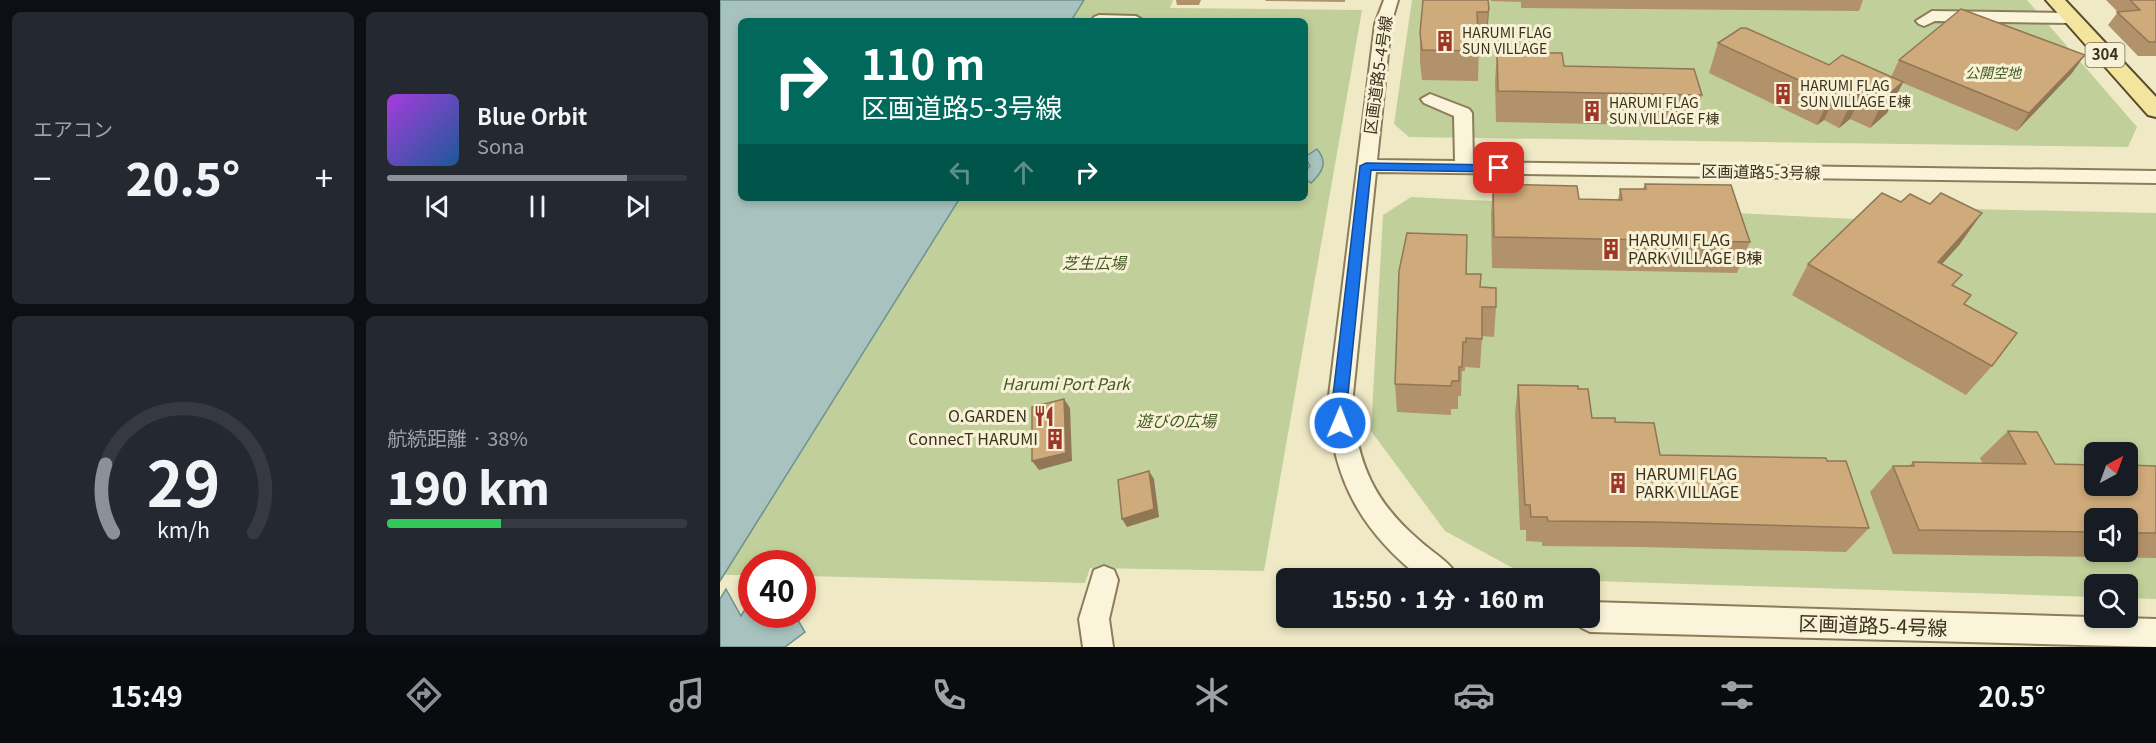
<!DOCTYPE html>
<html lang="ja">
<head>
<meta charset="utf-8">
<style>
  :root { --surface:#171b24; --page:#242831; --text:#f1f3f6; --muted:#9ea1a6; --line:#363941; --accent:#8c9099 }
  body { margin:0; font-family:Georgia,"Noto Sans JP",serif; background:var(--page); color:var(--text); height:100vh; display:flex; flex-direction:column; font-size:22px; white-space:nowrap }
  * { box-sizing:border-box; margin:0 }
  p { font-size:20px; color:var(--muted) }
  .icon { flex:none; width:33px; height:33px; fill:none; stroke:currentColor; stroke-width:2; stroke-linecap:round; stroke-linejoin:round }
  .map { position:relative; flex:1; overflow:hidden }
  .panel { display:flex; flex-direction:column; gap:12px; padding:12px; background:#0d0f14; width:720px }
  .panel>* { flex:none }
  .banner { position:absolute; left:18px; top:18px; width:570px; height:183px; border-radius:9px; box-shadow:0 3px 9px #0003; background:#00695c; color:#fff; overflow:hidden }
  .needle { width:39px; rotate:41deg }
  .tools { position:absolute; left:1364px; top:442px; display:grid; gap:12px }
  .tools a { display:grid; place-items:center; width:54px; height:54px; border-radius:9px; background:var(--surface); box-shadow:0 3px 9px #0003; font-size:30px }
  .speed { position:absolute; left:18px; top:550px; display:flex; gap:12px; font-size:30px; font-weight:700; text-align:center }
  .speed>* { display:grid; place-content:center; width:78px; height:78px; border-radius:50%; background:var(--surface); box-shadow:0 3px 9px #0003; line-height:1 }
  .speed .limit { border:9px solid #d22; background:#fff; color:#111 }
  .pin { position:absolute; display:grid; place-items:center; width:51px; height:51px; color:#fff; margin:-26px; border-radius:12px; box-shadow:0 3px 9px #0006 }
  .me { position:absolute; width:66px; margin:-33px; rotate:1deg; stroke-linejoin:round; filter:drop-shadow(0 0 4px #0008) }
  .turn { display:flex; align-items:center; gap:21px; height:126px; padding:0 24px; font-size:27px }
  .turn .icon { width:78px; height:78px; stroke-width:2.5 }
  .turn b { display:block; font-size:42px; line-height:51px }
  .lanes { display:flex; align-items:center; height:57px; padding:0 24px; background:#0003; justify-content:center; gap:30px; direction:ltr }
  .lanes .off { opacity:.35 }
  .big { font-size:45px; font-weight:800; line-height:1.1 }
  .panel .card { flex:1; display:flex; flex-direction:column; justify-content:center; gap:9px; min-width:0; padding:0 21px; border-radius:9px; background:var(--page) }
  .panel .dial { align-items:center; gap:0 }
  .dial svg { height:156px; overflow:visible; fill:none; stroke:var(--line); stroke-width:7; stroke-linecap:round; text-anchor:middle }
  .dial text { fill:var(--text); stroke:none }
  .song { display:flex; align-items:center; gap:18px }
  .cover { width:72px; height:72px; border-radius:9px; background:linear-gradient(135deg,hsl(280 70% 55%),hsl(210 70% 35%)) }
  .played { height:6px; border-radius:3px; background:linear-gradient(90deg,var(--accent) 80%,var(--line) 80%) }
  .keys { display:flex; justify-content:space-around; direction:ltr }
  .heat { display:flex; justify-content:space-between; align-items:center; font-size:33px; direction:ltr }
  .charge { height:9px; border-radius:4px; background:linear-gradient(90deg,#34c759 38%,var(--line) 0) }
  .panel .tiles { flex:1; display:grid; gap:12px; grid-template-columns:repeat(2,1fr) }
  .trip { position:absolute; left:556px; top:568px; width:324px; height:60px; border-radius:9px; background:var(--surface); box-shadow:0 3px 9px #0003; font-weight:800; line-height:60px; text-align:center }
  .tab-bar { display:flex; height:96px; justify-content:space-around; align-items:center; background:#090b0e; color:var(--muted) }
  .tab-bar .icon { width:42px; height:42px }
  .tab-bar .selected { color:var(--accent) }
  .tab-bar b { font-size:27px; color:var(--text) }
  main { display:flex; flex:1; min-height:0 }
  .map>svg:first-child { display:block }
  .green { fill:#c1cf9a; fill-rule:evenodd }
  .water { fill:#a8c3bf; stroke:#6e928e; stroke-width:1.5 }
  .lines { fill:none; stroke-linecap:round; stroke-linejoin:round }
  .minor-casing { stroke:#8c7c5b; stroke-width:4 }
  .major-casing { stroke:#5a492f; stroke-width:4 }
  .minor { fill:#faf5da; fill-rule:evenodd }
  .major { fill:#f3e49e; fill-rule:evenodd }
  .wall { fill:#b2926a; fill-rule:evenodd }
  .shaded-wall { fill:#917756 }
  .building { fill:#cfaa7b; stroke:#917756; stroke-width:1.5 }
  .route { fill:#1a73e8; stroke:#114b97; stroke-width:1.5 }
  .labels { text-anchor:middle; stroke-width:6; stroke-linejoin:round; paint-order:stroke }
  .far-poi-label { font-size:14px; fill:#3c311f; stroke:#f7f2d6; text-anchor:start }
  .far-park-label { font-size:14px; font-style:italic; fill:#455925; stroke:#f7f2d6 }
  .shield { fill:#f7f2d6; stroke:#746b56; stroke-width:1.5 }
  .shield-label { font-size:15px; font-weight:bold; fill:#3c311f }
  .street-label { font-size:16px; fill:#3c311f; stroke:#f7f2d6 }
  .poi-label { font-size:16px; fill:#3c311f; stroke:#f7f2d6; text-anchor:start }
  .park-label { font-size:16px; font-style:italic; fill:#455925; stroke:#f7f2d6 }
  .near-street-label { font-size:20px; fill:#3c311f; stroke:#f7f2d6 }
</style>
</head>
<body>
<main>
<section class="panel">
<div class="tiles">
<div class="card"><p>エアコン</p>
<div class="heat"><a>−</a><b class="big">20.5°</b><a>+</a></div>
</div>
<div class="card">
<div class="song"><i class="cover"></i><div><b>Blue Orbit</b><p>Sona</p></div></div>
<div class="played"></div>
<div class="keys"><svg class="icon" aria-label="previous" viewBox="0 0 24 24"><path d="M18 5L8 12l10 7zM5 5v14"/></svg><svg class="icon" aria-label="pause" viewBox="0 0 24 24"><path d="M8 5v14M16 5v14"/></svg><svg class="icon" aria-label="next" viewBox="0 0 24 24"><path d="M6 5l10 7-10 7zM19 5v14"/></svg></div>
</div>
<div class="card dial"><svg viewBox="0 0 100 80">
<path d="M14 69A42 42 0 1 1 86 69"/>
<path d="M14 69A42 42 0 0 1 10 34" stroke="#8c9099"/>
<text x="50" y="56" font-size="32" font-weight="700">29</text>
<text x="50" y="72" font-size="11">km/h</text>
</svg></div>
<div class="card"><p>航続距離 · 38%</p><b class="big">190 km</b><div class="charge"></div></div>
</div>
</section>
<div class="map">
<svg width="1436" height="647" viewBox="0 0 1436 647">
  <rect width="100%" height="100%" fill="#f0e9c6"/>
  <!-- green -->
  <path class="green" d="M 364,0 L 453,0 L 450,8 L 642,10 L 544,571 L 370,568 L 365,583 L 83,576 L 82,564 L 32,564 L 31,575 L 4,575 L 240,198 L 585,198 L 585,21 L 351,21 Z
    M 692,0 L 1307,0 L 1417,127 L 1408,147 L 689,137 L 674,124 Z
    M 691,197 L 1237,224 L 1250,209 L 1436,213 L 1436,599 L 1407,598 L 1407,585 L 1374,585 L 1374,597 L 813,579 L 725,531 L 651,431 L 663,215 ZM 1374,453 L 1407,453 L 1407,486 L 1374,486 ZM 1374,519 L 1407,519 L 1407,552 L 1374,552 Z"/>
  <!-- water -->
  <path class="water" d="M 0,0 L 364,0 L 351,21 L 21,21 L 21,198 L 240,198 L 0,581 Z
    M 597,149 C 608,162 603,172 591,183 L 585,179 L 585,171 L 590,166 L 585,157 Z
    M 6,589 L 21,616 L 31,599 L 32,615 L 75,615 L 85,632 L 65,647 L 0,647 L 0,599 Z"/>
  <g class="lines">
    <defs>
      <path id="minor" d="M 664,0 L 678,0 L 671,24 L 657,160 L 735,161 L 734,116 L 704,103 L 701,99 L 710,94 L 749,109 L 752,113 L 753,162 L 1436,171 L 1436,183 L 656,172 L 632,404 C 637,463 654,502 700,541 C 713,553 732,563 739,579 L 702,579 C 642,532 613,481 608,404 L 655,24 Z
        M 1212,11 L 1351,13 L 1359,18 L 1351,23 L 1215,21 L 1204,26 L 1199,24 L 1196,21 Z
        M 379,15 L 416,16 L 424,21 L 372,21 L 374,17 Z
        M 384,566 L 394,570 L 398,580 L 389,619 L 393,647 L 363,647 L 359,619 L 374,570 Z
        M 870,602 L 1436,619 L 1436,647 L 870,632 L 860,627 L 856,618 L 870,618 Z"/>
      <path id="major" d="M 1326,0 L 1345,0 L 1436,97 L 1436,117 L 1428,115 Z"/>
    </defs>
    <!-- minor casing -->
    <use href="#minor" class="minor-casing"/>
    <!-- major casing -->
    <use href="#major" class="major-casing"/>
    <!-- minor -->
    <use href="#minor" class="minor"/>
    <!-- major -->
    <use href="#major" class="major"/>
  </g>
  <!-- wall -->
  <path class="wall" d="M 456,0 L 481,0 L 479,5 L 457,5 Z
    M 545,0 L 625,0 L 625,2 L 546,1 Z
    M 703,0 L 769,9 L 767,38 L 766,41 L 759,41 L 758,81 L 702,80 L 700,62 L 700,33 Z
    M 771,0 L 1143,0 L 1139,11 L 801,8 L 801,2 L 771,1 Z
    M 1386,0 L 1436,0 L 1436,56 L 1418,56 L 1388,25 L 1398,12 Z
    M 998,43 L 1171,77 L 1179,60 L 1352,73 L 1297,131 L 1183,83 L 1167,113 L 1150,128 L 1130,119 L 1119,128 L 1104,120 L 1097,125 L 989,73 Z
    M 777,52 L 844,66 L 982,95 L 973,126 L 776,122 L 775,82 Z
    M 773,184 L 859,199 L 898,200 L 900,189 L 923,189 L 925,184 L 1030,242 L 1017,273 L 772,268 L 771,215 Z
    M 1240,244 L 1222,264 L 1244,305 L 1272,366 L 1246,395 L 1072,295 L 1088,264 Z
    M 746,274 L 776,307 L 774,337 L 762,336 L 760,368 L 745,367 L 745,371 L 742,371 L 741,396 L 738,396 L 738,409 L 731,409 L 731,415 L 677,412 L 675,384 Z
    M 798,385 L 858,389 L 872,418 L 895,422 L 940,455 L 1107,461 L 1149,528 L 1126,552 L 922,547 L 822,546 L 822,542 L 806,541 L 806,530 L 800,530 L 795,413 Z
    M 1288,431 L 1335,464 L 1436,466 L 1436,558 L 1173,554 L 1150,492 L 1173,466 L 1189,466 L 1193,462 L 1263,464 L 1260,458 ZM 1374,519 L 1407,519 L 1407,552 L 1374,552 Z"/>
  <!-- shaded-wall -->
  <path class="shaded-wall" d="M 769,9 L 767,38 L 766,41 L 768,12 Z
    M 1365,55 L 1352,73 L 1297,131 L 1309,113 Z
    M 1183,82 L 1167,113 L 1150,128 L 1165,97 Z
    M 1145,88 L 1130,119 L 1119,128 L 1134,97 Z
    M 1118,90 L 1104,120 L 1097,125 L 1111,95 Z
    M 1262,213 L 1240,244 L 1196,293 L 1218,262 Z
    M 344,399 L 350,408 L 352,461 L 319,470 L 312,461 Z
    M 429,471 L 434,479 L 439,517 L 407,527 L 402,519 Z"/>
  <!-- building -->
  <path class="building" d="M 703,0 L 768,0 L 769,9 L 768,12 L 757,12 L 759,51 L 702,50 L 700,33 Z
    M 1410,0 L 1436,0 L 1436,42 L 1429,42 L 1397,12 L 1420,10 Z
    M 1241,9 L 1365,55 L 1309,113 L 1179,60 Z
    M 1021,28 L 1026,28 L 1109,65 L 1122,55 L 1183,82 L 1165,97 L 1145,88 L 1134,97 L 1118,90 L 1111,95 L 998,43 Z
    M 777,52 L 842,53 L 844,66 L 974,69 L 982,95 L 778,91 Z
    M 773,184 L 857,186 L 859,199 L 902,200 L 900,189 L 926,189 L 925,184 L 1011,185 L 1030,242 L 774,237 Z
    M 1162,193 L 1181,202 L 1190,194 L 1210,204 L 1221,193 L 1262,213 L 1218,262 L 1242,275 L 1232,285 L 1251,295 L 1244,304 L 1297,333 L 1272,366 L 1088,264 Z
    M 687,233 L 747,235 L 746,274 L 761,274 L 760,287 L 776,288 L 776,307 L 762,307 L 762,339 L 746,338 L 746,342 L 743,342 L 742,367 L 739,367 L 739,381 L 732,381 L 731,386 L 675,384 L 679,271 Z
    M 798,385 L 858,386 L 858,389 L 868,389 L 872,418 L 895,418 L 895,422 L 934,423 L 940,455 L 1106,458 L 1107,461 L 1126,461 L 1149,528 L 934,522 L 828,521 L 827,517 L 811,517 L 810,505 L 805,505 Z
    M 344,399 L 346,453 L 312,461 L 312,407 Z
    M 1288,431 L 1317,432 L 1335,464 L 1374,465 L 1374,486 L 1407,486 L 1407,465 L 1436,466 L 1436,533 L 1407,533 L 1407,519 L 1374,519 L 1374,532 L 1199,530 L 1173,466 L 1194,466 L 1193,462 L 1306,464 Z
    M 429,471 L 434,509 L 402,519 L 398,480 Z"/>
  <!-- route -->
  <path class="route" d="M 646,163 L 779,165 L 785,168 L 779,172 L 651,170 L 627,404 L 628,423 L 620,430 L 613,423 L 612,404 L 640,166 Z"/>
  <!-- icons -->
  <defs>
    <symbol id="building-bare" viewBox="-9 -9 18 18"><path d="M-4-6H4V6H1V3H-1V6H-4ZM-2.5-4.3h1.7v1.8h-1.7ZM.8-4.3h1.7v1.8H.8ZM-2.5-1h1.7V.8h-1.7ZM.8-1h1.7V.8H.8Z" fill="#9d3829" stroke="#f7f2d6" stroke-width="2.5" paint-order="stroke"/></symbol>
    <symbol id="restaurant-bare" viewBox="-9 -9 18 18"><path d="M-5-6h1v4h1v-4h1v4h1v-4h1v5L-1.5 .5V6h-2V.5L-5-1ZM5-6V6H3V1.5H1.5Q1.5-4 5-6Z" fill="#9d3829" stroke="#f7f2d6" stroke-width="2.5" paint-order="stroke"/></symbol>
  </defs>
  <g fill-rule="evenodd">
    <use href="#building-bare" x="710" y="26" width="30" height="30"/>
    <use href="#building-bare" x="1048" y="79" width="30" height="30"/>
    <use href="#building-bare" x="857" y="96" width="30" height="30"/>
    <use href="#building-bare" x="876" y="234" width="30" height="30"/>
    <use href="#restaurant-bare" x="309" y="401" width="30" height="30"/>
    <use href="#building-bare" x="320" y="424" width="30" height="30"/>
    <use href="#building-bare" x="883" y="468" width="30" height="30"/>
  </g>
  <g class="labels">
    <!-- far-poi labels -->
    <g class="far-poi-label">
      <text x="742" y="38">HARUMI FLAG<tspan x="742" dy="16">SUN VILLAGE</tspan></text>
      <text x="1080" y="91">HARUMI FLAG<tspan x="1080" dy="16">SUN VILLAGE E棟</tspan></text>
      <text x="889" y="108">HARUMI FLAG<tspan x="889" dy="16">SUN VILLAGE F棟</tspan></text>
    </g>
    <!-- far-park labels -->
    <g class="far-park-label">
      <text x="1273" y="78">公開空地</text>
    </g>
    <!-- shield labels -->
    <rect class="shield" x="1365.5" y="43" width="39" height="24" rx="4.5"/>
    <g class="shield-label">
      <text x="1385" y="60">304</text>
    </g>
    <!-- street labels -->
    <g class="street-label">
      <text transform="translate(658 75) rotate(-82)" y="6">区画道路5-4号線</text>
      <text transform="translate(1041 172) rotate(1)" y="6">区画道路5-3号線</text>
    </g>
    <!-- poi labels -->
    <g class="poi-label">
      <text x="908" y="246">HARUMI FLAG<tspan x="908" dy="18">PARK VILLAGE B棟</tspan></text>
      <text x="307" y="422" text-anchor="end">O.GARDEN</text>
      <text x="318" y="445" text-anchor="end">ConnecT HARUMI</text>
      <text x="915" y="480">HARUMI FLAG<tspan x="915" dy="18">PARK VILLAGE</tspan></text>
    </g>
    <!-- park labels -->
    <g class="park-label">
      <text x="374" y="269">芝生広場</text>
      <text x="346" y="390">Harumi Port Park</text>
      <text x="456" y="427">遊びの広場</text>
    </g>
    <!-- near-street labels -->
    <g class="near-street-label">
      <text transform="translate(1153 626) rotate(2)" y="7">区画道路5-4号線</text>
    </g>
  </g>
</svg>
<div class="tools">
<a><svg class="needle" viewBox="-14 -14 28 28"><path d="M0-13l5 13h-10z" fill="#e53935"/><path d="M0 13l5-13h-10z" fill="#9ea1a6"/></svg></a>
<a><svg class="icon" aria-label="sound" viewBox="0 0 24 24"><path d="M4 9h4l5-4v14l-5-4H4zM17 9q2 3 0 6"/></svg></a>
<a><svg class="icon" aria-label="search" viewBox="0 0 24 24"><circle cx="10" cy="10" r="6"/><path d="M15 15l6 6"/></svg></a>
</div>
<div class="speed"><div class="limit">40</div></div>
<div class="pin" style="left:779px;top:168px;background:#d93025"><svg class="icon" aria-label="arrive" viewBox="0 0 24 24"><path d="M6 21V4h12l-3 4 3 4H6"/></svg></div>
<svg class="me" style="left:620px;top:423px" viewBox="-20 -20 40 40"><circle r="17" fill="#1a73e8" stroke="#fff" stroke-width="3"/><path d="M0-11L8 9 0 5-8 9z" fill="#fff"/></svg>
<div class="trip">15:50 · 1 分 · 160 m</div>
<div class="banner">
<div class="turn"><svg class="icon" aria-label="right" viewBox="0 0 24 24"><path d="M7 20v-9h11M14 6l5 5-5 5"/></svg><div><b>110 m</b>区画道路5-3号線</div></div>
<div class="lanes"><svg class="icon off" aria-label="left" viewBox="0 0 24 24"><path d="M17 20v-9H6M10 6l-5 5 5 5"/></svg><svg class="icon off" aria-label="ahead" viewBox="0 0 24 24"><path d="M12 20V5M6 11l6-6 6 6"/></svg><svg class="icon" aria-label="right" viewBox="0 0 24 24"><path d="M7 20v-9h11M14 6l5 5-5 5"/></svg></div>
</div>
</div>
</main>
<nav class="tab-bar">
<b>15:49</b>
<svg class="icon selected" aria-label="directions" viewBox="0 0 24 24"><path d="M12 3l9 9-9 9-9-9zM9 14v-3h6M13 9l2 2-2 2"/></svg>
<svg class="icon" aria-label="music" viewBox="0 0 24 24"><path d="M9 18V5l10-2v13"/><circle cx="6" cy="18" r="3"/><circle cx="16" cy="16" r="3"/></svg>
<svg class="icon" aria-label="phone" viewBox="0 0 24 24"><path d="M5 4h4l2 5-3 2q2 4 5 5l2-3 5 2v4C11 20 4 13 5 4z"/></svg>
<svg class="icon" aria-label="climate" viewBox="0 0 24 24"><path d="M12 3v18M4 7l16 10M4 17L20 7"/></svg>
<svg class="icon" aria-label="car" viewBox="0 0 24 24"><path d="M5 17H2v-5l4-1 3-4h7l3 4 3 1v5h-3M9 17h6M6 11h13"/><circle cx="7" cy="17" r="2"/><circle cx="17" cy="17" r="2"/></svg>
<svg class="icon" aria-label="filters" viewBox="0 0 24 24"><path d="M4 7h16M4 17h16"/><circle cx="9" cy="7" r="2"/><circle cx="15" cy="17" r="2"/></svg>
<b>20.5°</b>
</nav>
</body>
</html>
